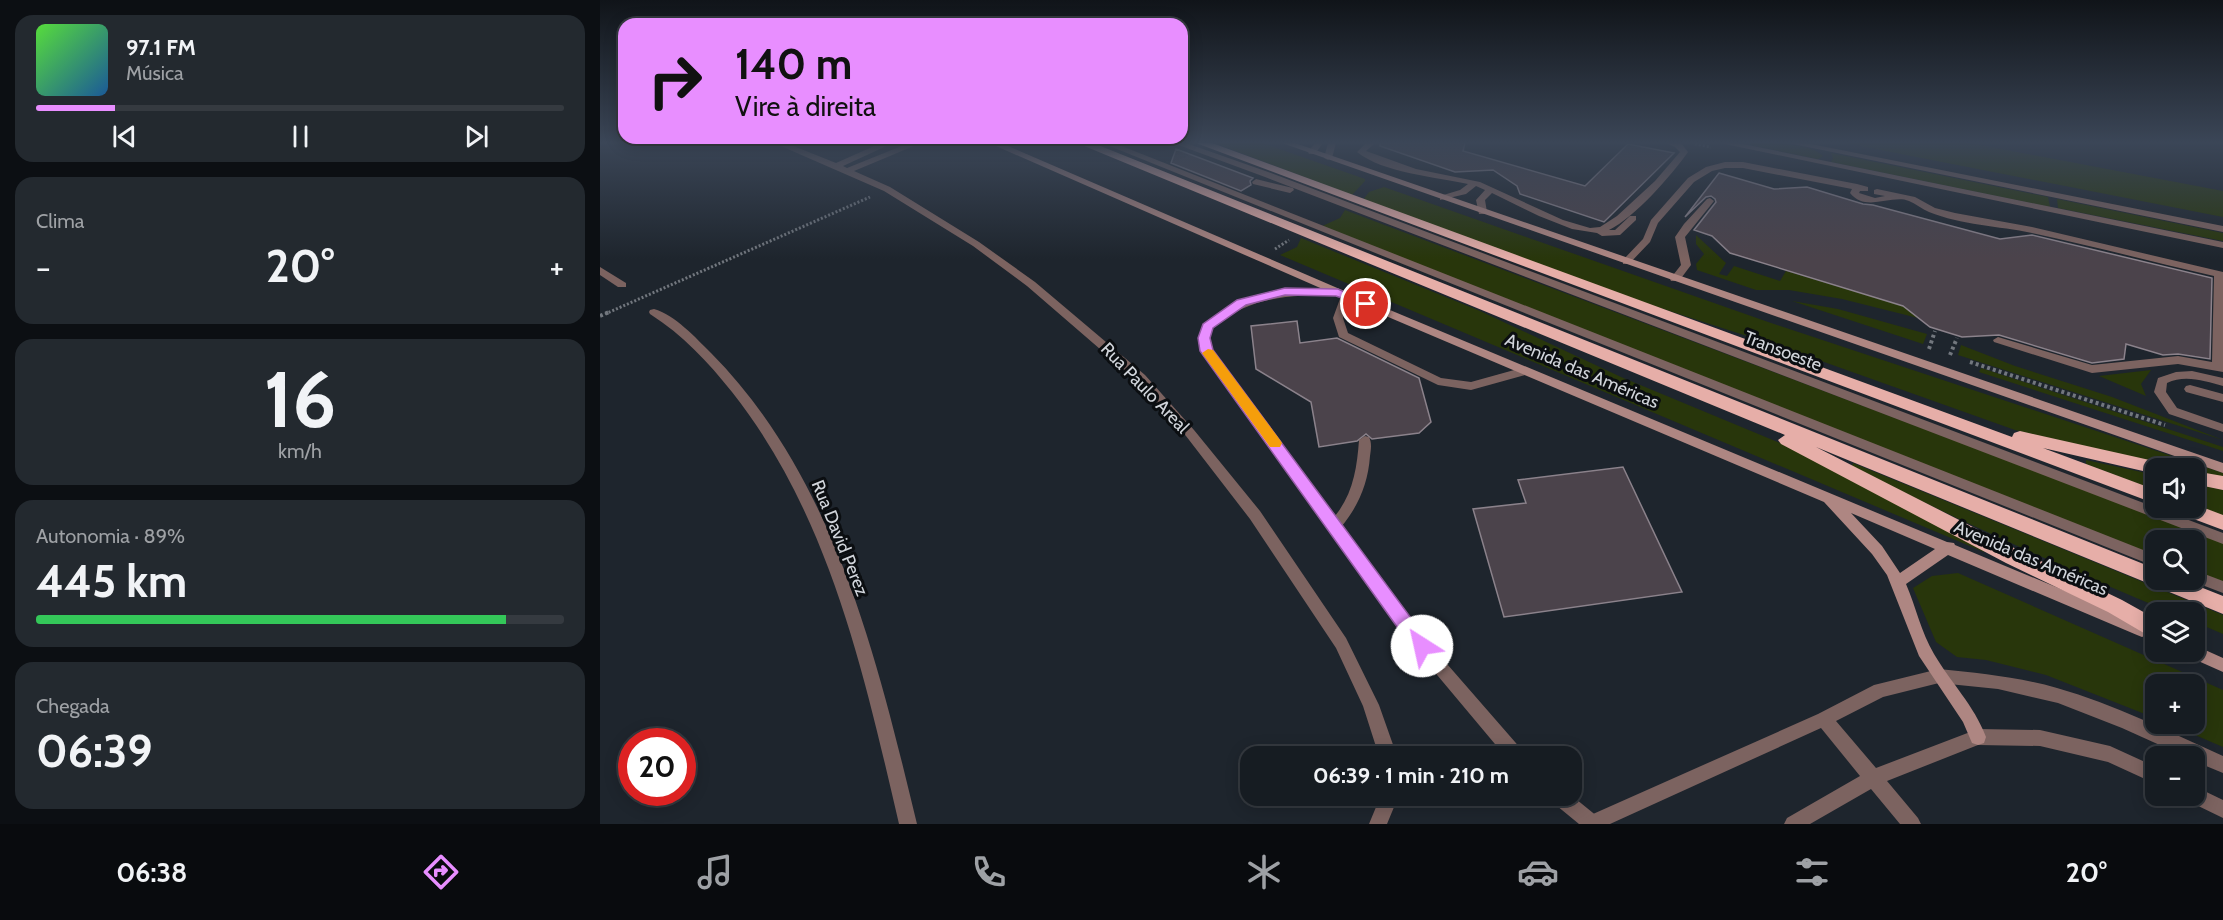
<!DOCTYPE html>
<html lang="pt">
<head>
<meta charset="utf-8">
<style>
  :root { --surface:#161c22; --page:#23292f; --text:#f1f3f6; --muted:#9ea1a5; --line:#353a40; --accent:#e88eff }
  body { margin:0; font-family:Cabin,sans-serif; background:var(--page); color:var(--text); height:100vh; display:flex; flex-direction:column; font-size:22px; white-space:nowrap }
  * { box-sizing:border-box; margin:0 }
  p { font-size:20px; color:var(--muted) }
  .icon { flex:none; width:33px; height:33px; fill:none; stroke:currentColor; stroke-width:2; stroke-linecap:round; stroke-linejoin:round }
  .map { position:relative; flex:1; overflow:hidden }
  .sheet { display:flex; flex-direction:column; gap:15px; padding:15px; background:#0c0f13; width:600px }
  .sheet>* { flex:none }
  .top-card { position:absolute; left:18px; top:18px; width:570px; height:126px; border-radius:18px; box-shadow:0 3px 15px #0003,0 0 0 2px var(--line); background:#e88eff; color:#111; overflow:hidden }
  .fabs { position:absolute; left:1545px; top:458px; display:grid; gap:12px }
  .fabs a { display:grid; place-items:center; width:60px; height:60px; border-radius:12px; background:var(--surface); box-shadow:0 3px 15px #0003,0 0 0 2px var(--line); font-size:30px }
  .speed { position:absolute; left:18px; top:728px; display:flex; gap:12px; font-size:30px; font-weight:700; text-align:center }
  .speed>* { display:grid; place-content:center; width:78px; height:78px; border-radius:50%; background:var(--surface); box-shadow:0 3px 15px #0003,0 0 0 2px var(--line); line-height:1 }
  .speed .limit { border:9px solid #d22; background:#fff; color:#111 }
  .pin { position:absolute; display:grid; place-items:center; width:51px; height:51px; color:#fff; margin:-26px; border:3px solid #fff; border-radius:50%; box-shadow:0 2px 6px #0007 }
  .me { position:absolute; width:66px; margin:-33px; rotate:325deg; stroke-linejoin:round; filter:drop-shadow(0 0 4px #0008) }
  .turn { display:flex; align-items:center; gap:21px; height:126px; padding:0 18px; font-size:27px }
  .turn .icon { width:78px; height:78px; stroke-width:2.5 }
  .turn b { display:block; font-size:42px; line-height:51px }
  .big { font-size:45px; font-weight:700; line-height:1.1 }
  .sheet .widget { flex:1; display:flex; flex-direction:column; justify-content:center; gap:9px; min-width:0; padding:0 21px; border-radius:18px; background:var(--page) }
  .sheet .dial { align-items:center; gap:0 }
  .dial b { font-size:78px; line-height:1 }
  .song { display:flex; align-items:center; gap:18px }
  .cover { width:72px; height:72px; border-radius:9px; background:linear-gradient(135deg,hsl(110 70% 55%),hsl(210 70% 35%)) }
  .played { height:6px; border-radius:3px; background:linear-gradient(90deg,var(--accent) 15%,var(--line) 15%) }
  .keys { display:flex; justify-content:space-around; direction:ltr }
  .heat { display:flex; justify-content:space-between; align-items:center; font-size:33px; direction:ltr }
  .charge { height:9px; border-radius:4px; background:linear-gradient(90deg,#34c759 89%,var(--line) 0) }
  .trip { position:absolute; left:640px; top:746px; width:342px; height:60px; border-radius:18px; background:var(--surface); box-shadow:0 3px 15px #0003,0 0 0 2px var(--line); font-weight:700; line-height:60px; text-align:center }
  .tab-bar { display:flex; height:96px; justify-content:space-around; align-items:center; background:#090b0e; color:var(--muted) }
  .tab-bar .icon { width:42px; height:42px }
  .tab-bar .on { color:var(--accent) }
  .tab-bar b { font-size:27px; color:var(--text) }
  main { display:flex; flex:1; min-height:0 }
  .map>svg:first-child { display:block }
  .green { fill:#28360b }
  .building { fill:#4b434b; stroke:#8b828b; stroke-width:1.5 }
  .lines { fill:none; stroke-linecap:round; stroke-linejoin:round }
  .path-far1 { stroke:#72777e; stroke-width:3; stroke-dasharray:2 2; stroke-linecap:butt }
  .path { stroke:#72777e; stroke-width:4; stroke-dasharray:3 3; stroke-linecap:butt }
  .service { fill:#7c6360; fill-rule:evenodd }
  .minor { fill:#7c6360; fill-rule:evenodd }
  .secondary { fill:#ae8682; fill-rule:evenodd }
  .trunk { fill:#e6aea8; fill-rule:evenodd }
  .route { fill:#e88eff; stroke:#975ca6; stroke-width:1.5 }
  .slow { fill:#f59e0b }
  .labels { text-anchor:middle; stroke-width:6; stroke-linejoin:round; paint-order:stroke }
  .street-label { font-size:18px; fill:#d1d5db; stroke:#0b0e11 }
</style>
</head>
<body>
<main>
<section class="sheet">
<div class="widget">
<div class="song"><i class="cover"></i><div><b>97.1 FM</b><p>Música</p></div></div>
<div class="played"></div>
<div class="keys"><svg class="icon" aria-label="previous" viewBox="0 0 24 24"><path d="M18 5L8 12l10 7zM5 5v14"/></svg><svg class="icon" aria-label="pause" viewBox="0 0 24 24"><path d="M8 5v14M16 5v14"/></svg><svg class="icon" aria-label="next" viewBox="0 0 24 24"><path d="M6 5l10 7-10 7zM19 5v14"/></svg></div>
</div>
<div class="widget"><p>Clima</p>
<div class="heat"><a>−</a><b class="big">20°</b><a>+</a></div>
</div>
<div class="widget dial"><b>16</b><p>km/h</p></div>
<div class="widget"><p>Autonomia · 89%</p><b class="big">445 km</b><div class="charge"></div></div>
<div class="widget"><p>Chegada</p><b class="big">06:39</b></div>
</section>
<div class="map">
<svg width="1623" height="824" viewBox="0 0 1623 824">
  <rect width="100%" height="100%" fill="#1e252d"/>
  <!-- green -->
  <path class="green" d="M 615,143 L 662,143 L 765,179 L 765,181 L 752,195 Z
    M 1152,143 C 1169,143 1211,143 1223,156 L 1218,159 L 1151,145 Z
    M 1245,143 L 1370,143 L 1623,191 L 1623,217 Z
    M 1231,153 L 1448,197 L 1450,207 L 1231,162 L 1233,158 Z
    M 784,187 L 1171,323 L 1623,473 L 1623,478 L 1595,472 L 1594,468 L 1578,468 L 1415,430 L 1196,352 L 1045,303 L 763,200 L 769,192 Z
    M 1457,199 L 1623,233 L 1623,241 L 1458,208 Z
    M 745,210 L 1623,542 L 1623,584 L 1595,573 L 1594,540 L 1556,540 L 1555,558 L 720,227 L 740,218 Z
    M 1096,235 L 1126,263 L 1119,274 L 1127,276 L 1134,266 L 1180,281 L 1186,271 L 1303,306 L 1318,318 L 1242,299 L 1189,290 L 1156,290 L 1097,270 L 1096,264 L 1104,254 L 1096,244 Z
    M 701,238 L 880,311 L 1021,377 L 1192,448 L 1385,549 L 1384,552 L 680,255 L 697,247 Z
    M 1192,301 L 1238,309 L 1327,334 L 1323,344 Z
    M 1361,345 L 1415,366 L 1512,397 L 1623,440 L 1358,355 Z
    M 1381,368 L 1623,447 L 1623,451 L 1379,372 Z
    M 1551,370 L 1541,384 L 1546,396 L 1499,376 Z
    M 1486,460 L 1555,475 L 1555,490 L 1486,464 Z
    M 1253,463 L 1623,615 L 1623,634 L 1595,622 L 1594,612 L 1570,612 C 1462,567 1356,520 1252,466 Z
    M 1594,483 L 1623,490 L 1623,516 L 1595,505 Z
    M 1358,573 L 1623,690 L 1623,747 L 1567,723 L 1594,723 L 1594,684 L 1556,684 L 1555,718 L 1446,675 L 1386,660 L 1357,657 L 1336,642 L 1313,588 L 1332,576 Z"/>
  <!-- building -->
  <path class="building" d="M 780,143 L 865,143 L 863,151 L 985,186 L 1028,144 L 1074,153 L 1004,222 L 920,194 L 917,186 L 893,170 L 855,172 L 780,146 Z
    M 576,149 L 653,178 L 650,181 L 651,185 L 641,191 L 571,163 Z
    M 1119,173 L 1174,189 L 1207,187 L 1263,204 L 1273,205 L 1400,239 L 1432,235 L 1612,278 L 1610,359 L 1578,354 L 1563,355 L 1526,344 L 1524,359 L 1492,363 L 1399,335 L 1362,337 L 1330,327 L 1303,306 L 1130,253 L 1112,236 L 1094,230 L 1116,202 L 1115,199 L 1111,196 L 1106,197 L 1085,217 Z
    M 697,321 L 700,343 L 737,338 L 819,378 L 831,422 L 819,433 L 772,439 L 766,434 L 757,441 L 719,447 L 711,402 L 656,369 L 651,326 Z
    M 1023,467 L 1082,592 L 904,617 L 873,509 L 926,503 L 918,480 Z"/>
  <g class="lines">
    <!-- path-far1 -->
    <path class="path-far1" d="M 1095,144 L 1111,147
      M 675,249 L 689,240
      M 5,314 L 270,197"/>
    <!-- path -->
    <path class="path" d="M 0,316 L 9,312
      M 1329,349 L 1335,331
      M 1350,355 L 1357,338
      M 1370,362 L 1565,425"/>
    <!-- service -->
    <path class="service" d="M 502,143 L 514,143 L 1556,555 L 1556,567 Z
      M 573,143 L 586,143 L 671,173 L 1623,533 L 1623,544 L 665,177 Z
      M 715,143 L 723,143 L 715,154 L 709,154 L 708,152 Z
      M 728,143 L 736,143 L 732,158 L 728,160 L 724,158 Z
      M 766,143 L 775,143 L 766,151 L 816,169 L 880,182 L 963,220 L 990,228 L 1000,227 L 1017,216 L 1055,181 L 1080,152 L 1075,147 L 1066,143 L 1081,143 L 1088,152 C 1071,176 1035,217 1009,230 L 1015,230 L 1030,216 L 1036,216 L 1036,220 L 1020,235 L 1002,236 L 997,233 L 972,229 L 939,216 L 892,193 L 885,200 L 887,212 L 885,214 L 879,214 L 876,200 L 885,190 L 876,186 L 866,194 L 840,200 L 840,196 L 860,190 L 868,184 C 836,177 783,173 757,152 Z
      M 1125,162 L 1143,162 L 1257,184 L 1268,187 L 1268,191 L 1260,191 L 1259,193 L 1275,198 L 1285,196 L 1274,194 L 1274,190 L 1277,189 L 1315,197 L 1335,208 L 1355,213 L 1432,227 L 1623,272 L 1623,372 L 1578,364 L 1492,373 L 1394,342 L 1393,340 L 1398,337 L 1492,365 L 1578,356 L 1612,362 L 1614,276 C 1553,262 1493,246 1432,233 C 1399,226 1361,225 1329,212 C 1322,209 1316,204 1309,201 C 1291,194 1266,213 1250,193 L 1252,189 L 1143,168 L 1125,168 L 1112,171 L 1094,182 L 1058,223 L 1050,242 L 1029,264 L 1023,264 L 1023,260 L 1043,239 L 1051,220 L 1088,178 L 1106,167 Z
      M 656,179 L 693,188 L 694,190 L 690,193 L 653,184 L 652,182 Z
      M 1110,198 L 1114,201 L 1085,237 L 1091,265 L 1079,281 L 1071,281 L 1070,279 L 1081,265 L 1075,237 L 1084,224 L 1107,199 Z
      M 719,289 L 738,289 L 743,292 L 738,295 C 688,295 653,296 612,327 L 609,338 L 611,350 L 735,516 C 753,494 757,468 759,440 L 765,436 L 769,437 C 772,443 771,449 770,456 C 768,483 759,505 742,526 L 827,641 L 922,750 L 925,756 L 905,756 L 817,651 L 600,350 L 599,338 L 603,324 L 634,304 L 669,293 Z
      M 746,293 L 751,296 L 743,318 L 748,333 L 841,378 L 871,382 L 925,367 L 931,371 L 929,374 L 871,390 L 838,385 L 739,337 L 733,318 L 741,296 Z
      M 1592,371 L 1623,378 L 1623,386 C 1605,381 1585,374 1567,383 L 1566,392 L 1577,408 L 1623,424 L 1623,432 L 1569,414 L 1554,392 L 1558,378 L 1576,372 Z
      M 1590,385 L 1623,394 L 1623,402 L 1586,392 L 1584,389 L 1586,386 Z
      M 1594,570 L 1623,581 L 1623,593 L 1589,580 L 1594,579 Z
      M 948,795 L 971,795 L 998,817 L 1001,824 L 979,824 L 951,801 Z"/>
    <!-- minor -->
    <path class="minor" d="M 174,143 L 186,143 L 236,163 L 281,143 L 293,143 L 243,166 L 247,168 L 309,143 L 321,143 L 254,171 L 290,187 L 379,242 L 435,282 L 545,375 L 594,430 L 660,511 L 746,638 L 779,705 L 797,756 L 779,756 L 763,706 L 736,648 L 650,519 L 586,436 L 537,381 L 427,286 L 373,246 L 284,191 Z
      M 1120,143 L 1138,143 L 1623,242 L 1623,248 Z
      M 1188,143 L 1206,143 L 1623,226 L 1623,232 Z
      M 0,267 L 26,283 L 26,287 L 18,287 L 0,275 Z
      M 54,309 C 75,315 96,338 111,353 C 235,478 277,659 317,824 L 299,824 C 264,674 230,516 132,392 C 108,362 83,335 50,314 L 49,312 L 50,310 Z
      M 1339,669 C 1379,673 1418,677 1457,688 C 1514,704 1569,732 1623,756 L 1623,773 L 1594,761 L 1594,756 L 1584,756 L 1522,728 L 1458,703 L 1398,689 L 1339,683 L 1283,697 L 1236,721 L 1276,768 L 1378,729 L 1440,730 L 1510,746 L 1556,767 L 1556,784 L 1508,762 L 1440,746 L 1378,745 L 1287,781 L 1318,818 L 1321,824 L 1300,824 L 1271,789 L 1210,824 L 1184,824 L 1187,818 L 1260,776 L 1221,728 L 1010,824 L 981,824 L 984,818 L 1218,714 L 1274,685 Z
      M 1594,786 L 1623,800 L 1623,818 L 1588,801 L 1585,795 L 1594,795 Z
      M 781,795 L 799,795 L 787,824 L 769,824 Z"/>
    <!-- secondary -->
    <path class="secondary" d="M 389,143 L 401,143 L 742,290 L 1347,542 L 1354,543 L 1355,545 L 1547,625 L 1550,630 L 1547,635 L 1542,637 L 1537,635 L 1348,555 L 1306,584 C 1316,607 1321,632 1334,654 C 1351,683 1374,705 1386,737 L 1384,743 L 1378,745 L 1372,743 L 1363,722 L 1319,656 L 1287,575 L 1272,554 L 1224,502 L 734,294 ZM 1251,513 L 1335,549 L 1300,573 L 1282,546 Z
      M 682,143 L 695,143 L 1623,463 L 1623,473 Z
      M 1594,645 L 1623,658 L 1623,672 L 1587,656 L 1584,651 L 1594,651 Z"/>
    <!-- trunk -->
    <path class="trunk" d="M 477,143 L 493,143 L 1556,569 L 1556,579 L 1580,579 L 1623,596 L 1623,614 L 1216,447 L 1420,551 L 1522,600 L 1556,619 L 1556,639 L 1549,636 L 1508,612 L 1406,563 L 1181,444 L 1178,440 L 1185,435 Z
      M 596,143 L 612,143 L 1412,437 L 1414,433 L 1420,431 L 1563,463 L 1566,468 L 1556,468 L 1556,474 L 1443,448 L 1556,490 L 1556,504 Z
      M 1594,471 L 1623,476 L 1623,490 L 1594,484 Z
      M 1594,504 L 1623,515 L 1623,530 L 1575,512 L 1573,507 L 1594,507 Z"/>
  </g>
  <!-- sky -->
  <linearGradient id="sky" x2="0" y2="1"><stop stop-color="#101419"/><stop offset="0.55" stop-color="#3b4657"/><stop offset="1" stop-color="#3b4657" stop-opacity="0"/></linearGradient>
  <rect width="1623" height="259" fill="url(#sky)"/>
  <!-- route -->
  <path class="route" d="M 685,288 L 738,289 L 772,304 L 766,307 L 736,296 L 685,295 L 646,305 L 613,328 L 610,338 L 613,350 L 828,641 L 830,646 L 828,652 L 822,654 L 815,652 L 600,351 L 598,338 L 603,324 L 637,300 Z"/>
  <!-- slow -->
  <path class="slow" d="M 608,349 L 613,350 L 680,440 L 682,443 L 680,447 L 670,447 L 602,353 Z"/>
  <g class="labels">
    <!-- street labels -->
    <g class="street-label">
      <text transform="translate(1183 351) rotate(21)" y="6">Transoeste</text>
      <text transform="translate(982 371) rotate(23)" y="6">Avenida das Américas</text>
      <text transform="translate(545 388) rotate(46)" y="6">Rua Paulo Areal</text>
      <text transform="translate(240 538) rotate(68)" y="6">Rua David Perez</text>
      <text transform="translate(1431 558) rotate(23)" y="6">Avenida das Américas</text>
    </g>
  </g>
</svg>
<div class="fabs">
<a><svg class="icon" aria-label="sound" viewBox="0 0 24 24"><path d="M4 9h4l5-4v14l-5-4H4zM17 9q2 3 0 6"/></svg></a>
<a><svg class="icon" aria-label="search" viewBox="0 0 24 24"><circle cx="10" cy="10" r="6"/><path d="M15 15l6 6"/></svg></a>
<a><svg class="icon" aria-label="layers" viewBox="0 0 24 24"><path d="M12 4l9 5-9 5-9-5zM3 14l9 5 9-5"/></svg></a>
<a>+</a>
<a>−</a>
</div>
<div class="speed"><div class="limit">20</div></div>
<div class="pin" style="left:766px;top:304px;background:#d93025"><svg class="icon" aria-label="arrive" viewBox="0 0 24 24"><path d="M6 21V4h12l-3 4 3 4H6"/></svg></div>
<svg class="me" style="left:822px;top:646px" viewBox="-20 -20 40 40"><circle r="19" fill="#fff"/><path d="M0-13L10 11 0 6-10 11z" fill="#e88eff"/></svg>
<div class="trip">06:39 · 1 min · 210 m</div>
<div class="top-card">
<div class="turn"><svg class="icon" aria-label="right" viewBox="0 0 24 24"><path d="M7 20v-9h11M14 6l5 5-5 5"/></svg><div><b>140 m</b>Vire à direita</div></div>
</div>
</div>
</main>
<nav class="tab-bar">
<b>06:38</b>
<svg class="icon on" aria-label="directions" viewBox="0 0 24 24"><path d="M12 3l9 9-9 9-9-9zM9 14v-3h6M13 9l2 2-2 2"/></svg>
<svg class="icon" aria-label="music" viewBox="0 0 24 24"><path d="M9 18V5l10-2v13"/><circle cx="6" cy="18" r="3"/><circle cx="16" cy="16" r="3"/></svg>
<svg class="icon" aria-label="phone" viewBox="0 0 24 24"><path d="M5 4h4l2 5-3 2q2 4 5 5l2-3 5 2v4C11 20 4 13 5 4z"/></svg>
<svg class="icon" aria-label="climate" viewBox="0 0 24 24"><path d="M12 3v18M4 7l16 10M4 17L20 7"/></svg>
<svg class="icon" aria-label="car" viewBox="0 0 24 24"><path d="M5 17H2v-5l4-1 3-4h7l3 4 3 1v5h-3M9 17h6M6 11h13"/><circle cx="7" cy="17" r="2"/><circle cx="17" cy="17" r="2"/></svg>
<svg class="icon" aria-label="filters" viewBox="0 0 24 24"><path d="M4 7h16M4 17h16"/><circle cx="9" cy="7" r="2"/><circle cx="15" cy="17" r="2"/></svg>
<b>20°</b>
</nav>
</body>
</html>
